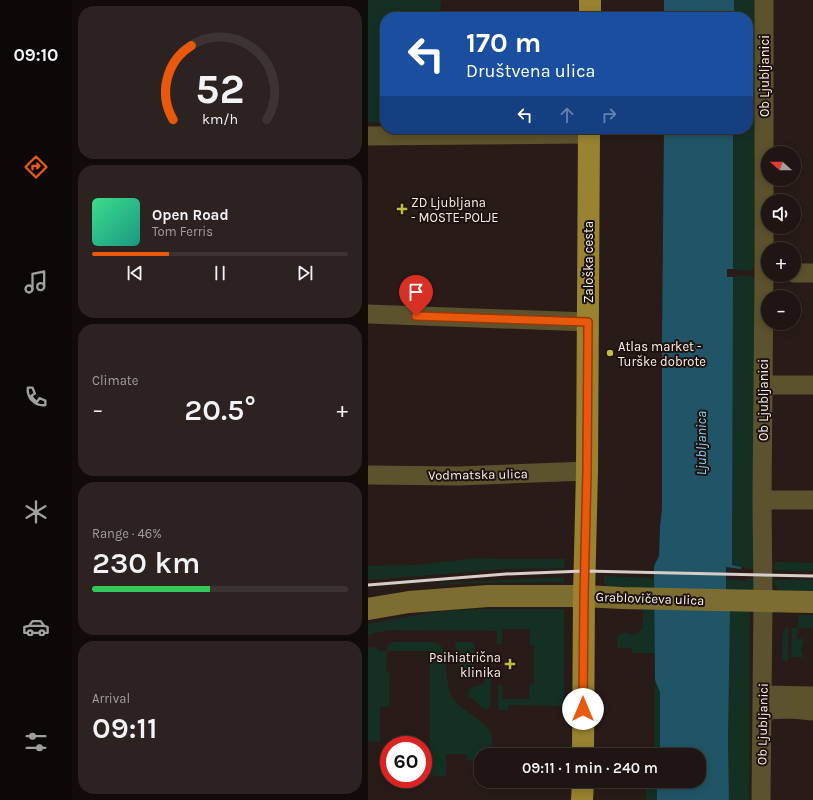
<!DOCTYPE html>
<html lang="en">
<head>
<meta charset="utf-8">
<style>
  :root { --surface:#1f1512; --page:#2c2220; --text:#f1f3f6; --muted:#a19f9f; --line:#3c3432; --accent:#ea580c }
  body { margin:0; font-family:Karla,sans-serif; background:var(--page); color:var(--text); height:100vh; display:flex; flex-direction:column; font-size:15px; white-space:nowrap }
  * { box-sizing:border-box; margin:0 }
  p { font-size:13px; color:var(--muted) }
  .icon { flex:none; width:22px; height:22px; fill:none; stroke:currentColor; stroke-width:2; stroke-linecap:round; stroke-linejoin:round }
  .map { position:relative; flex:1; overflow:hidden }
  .sheet { display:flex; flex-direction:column; gap:6px; padding:6px; background:#110c0a; width:296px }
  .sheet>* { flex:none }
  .hud { position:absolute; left:12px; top:12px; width:373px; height:122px; border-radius:16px; box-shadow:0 2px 10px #0003,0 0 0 1px var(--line); background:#1a4fa0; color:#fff; overflow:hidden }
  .needle { width:26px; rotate:290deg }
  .fabs { position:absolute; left:393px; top:146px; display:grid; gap:8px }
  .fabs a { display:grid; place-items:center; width:40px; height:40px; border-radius:50%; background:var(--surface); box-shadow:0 2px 10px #0003,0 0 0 1px var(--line); font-size:20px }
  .speed { position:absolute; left:12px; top:736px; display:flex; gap:8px; font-size:20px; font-weight:700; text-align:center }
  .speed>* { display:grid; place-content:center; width:52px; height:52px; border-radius:50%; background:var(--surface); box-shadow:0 2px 10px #0003,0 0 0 1px var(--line); line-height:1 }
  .speed .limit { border:6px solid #d22; background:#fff; color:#111 }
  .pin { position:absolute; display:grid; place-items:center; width:34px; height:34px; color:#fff; margin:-41px -17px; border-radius:50% 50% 50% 0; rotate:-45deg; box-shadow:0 0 4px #0007 }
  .pin .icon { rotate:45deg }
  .me { position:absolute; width:44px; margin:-22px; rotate:0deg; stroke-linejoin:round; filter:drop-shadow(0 0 3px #0008) }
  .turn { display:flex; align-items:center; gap:14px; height:84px; padding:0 20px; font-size:18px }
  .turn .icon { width:52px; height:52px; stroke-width:2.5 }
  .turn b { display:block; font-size:28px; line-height:34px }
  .lanes { display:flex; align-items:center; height:38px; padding:0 20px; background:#0003; justify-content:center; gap:20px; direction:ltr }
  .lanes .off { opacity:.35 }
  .big { font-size:30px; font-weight:600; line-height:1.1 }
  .sheet .tile { flex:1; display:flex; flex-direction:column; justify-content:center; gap:6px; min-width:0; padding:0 14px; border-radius:16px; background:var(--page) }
  .sheet .dial { align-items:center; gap:0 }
  .dial svg { height:104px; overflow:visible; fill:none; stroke:var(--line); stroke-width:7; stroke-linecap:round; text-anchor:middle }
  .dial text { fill:var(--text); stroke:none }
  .song { display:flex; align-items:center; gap:12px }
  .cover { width:48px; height:48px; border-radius:6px; background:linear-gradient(135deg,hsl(150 70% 55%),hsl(170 70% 35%)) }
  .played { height:4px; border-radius:2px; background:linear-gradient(90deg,var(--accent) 30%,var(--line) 30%) }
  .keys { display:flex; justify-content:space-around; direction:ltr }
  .heat { display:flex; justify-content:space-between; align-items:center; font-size:22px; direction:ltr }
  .charge { height:6px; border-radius:3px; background:linear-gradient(90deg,#34c759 46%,var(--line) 0) }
  .trip { position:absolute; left:106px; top:748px; width:232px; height:40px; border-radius:16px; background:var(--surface); box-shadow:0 2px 10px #0003,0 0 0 1px var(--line); font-weight:600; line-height:40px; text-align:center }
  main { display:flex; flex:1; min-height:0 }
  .tab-bar { display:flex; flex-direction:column; width:72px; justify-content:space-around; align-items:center; background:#0c0807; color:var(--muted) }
  .tab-bar .icon { width:28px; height:28px }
  .tab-bar .on { color:var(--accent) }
  .tab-bar b { font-size:18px; color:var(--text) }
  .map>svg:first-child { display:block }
  .green { fill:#143023 }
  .water { fill:#205567 }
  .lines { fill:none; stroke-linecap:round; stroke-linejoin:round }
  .street { stroke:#5c522d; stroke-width:19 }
  .secondary { stroke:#7e6d30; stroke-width:22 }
  .primary { stroke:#998330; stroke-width:22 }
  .rail { stroke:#d7cdc9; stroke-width:3 }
  .route-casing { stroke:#983908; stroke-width:10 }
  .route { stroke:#ea580c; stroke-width:7 }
  .poi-dot { fill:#c2bd3f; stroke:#1f130f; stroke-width:1.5 }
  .labels { text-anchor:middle; stroke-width:4; stroke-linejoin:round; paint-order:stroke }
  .street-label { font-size:13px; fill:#f8efeb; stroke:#1f130f }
  .poi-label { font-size:13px; fill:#f8efeb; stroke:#1f130f; text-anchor:start }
  .water-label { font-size:14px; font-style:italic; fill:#7dd1f1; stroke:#1f130f }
</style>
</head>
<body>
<main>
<nav class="tab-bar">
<b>09:10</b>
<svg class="icon on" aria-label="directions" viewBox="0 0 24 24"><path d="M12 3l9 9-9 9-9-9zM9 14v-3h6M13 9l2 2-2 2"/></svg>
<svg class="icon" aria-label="music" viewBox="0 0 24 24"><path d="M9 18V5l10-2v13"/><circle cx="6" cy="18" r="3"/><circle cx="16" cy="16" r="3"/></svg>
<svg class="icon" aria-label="phone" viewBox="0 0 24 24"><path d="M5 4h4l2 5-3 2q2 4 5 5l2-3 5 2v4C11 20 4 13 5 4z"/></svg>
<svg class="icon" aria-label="climate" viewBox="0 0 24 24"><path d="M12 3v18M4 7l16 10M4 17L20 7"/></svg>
<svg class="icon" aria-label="car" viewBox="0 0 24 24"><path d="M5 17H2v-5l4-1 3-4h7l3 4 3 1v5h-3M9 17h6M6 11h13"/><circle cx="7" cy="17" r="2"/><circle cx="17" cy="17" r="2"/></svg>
<svg class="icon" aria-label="filters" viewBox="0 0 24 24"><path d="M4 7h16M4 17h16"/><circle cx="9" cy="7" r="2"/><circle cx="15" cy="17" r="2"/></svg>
</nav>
<section class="sheet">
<div class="tile dial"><svg viewBox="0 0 100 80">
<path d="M14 69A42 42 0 1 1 86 69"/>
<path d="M14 69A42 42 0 0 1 28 12" stroke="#ea580c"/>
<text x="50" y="56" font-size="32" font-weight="700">52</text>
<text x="50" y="72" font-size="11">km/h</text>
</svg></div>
<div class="tile">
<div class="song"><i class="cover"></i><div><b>Open Road</b><p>Tom Ferris</p></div></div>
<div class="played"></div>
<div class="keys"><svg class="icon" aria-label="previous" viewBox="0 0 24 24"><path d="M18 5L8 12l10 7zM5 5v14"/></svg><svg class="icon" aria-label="pause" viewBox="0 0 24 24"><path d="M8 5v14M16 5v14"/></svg><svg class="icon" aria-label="next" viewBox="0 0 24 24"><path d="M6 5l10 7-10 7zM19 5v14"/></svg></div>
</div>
<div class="tile"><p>Climate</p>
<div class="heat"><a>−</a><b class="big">20.5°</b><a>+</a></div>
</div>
<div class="tile"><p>Range · 46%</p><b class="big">230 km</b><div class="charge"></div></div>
<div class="tile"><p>Arrival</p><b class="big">09:11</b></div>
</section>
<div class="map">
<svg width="445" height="800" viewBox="0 0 445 800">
  <rect width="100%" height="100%" fill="#291c18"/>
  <!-- green -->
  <path class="green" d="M 0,0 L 73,0 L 72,17 L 17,17 L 17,122 L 0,123 Z
    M 366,0 L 387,0 L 386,268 L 384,268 L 384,271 L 369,270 L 369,269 L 365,269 L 365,129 L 380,129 L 380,17 L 366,17 Z
    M 369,275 L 384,276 L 384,278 L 386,278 L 386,569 L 378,569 L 378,567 L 373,567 L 364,565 L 365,277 L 369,277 Z
    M 111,558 L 128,559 L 197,559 L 196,568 L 136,569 L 0,580 L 0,566 L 47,565 Z
    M 407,562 L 445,563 L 445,571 L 406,570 Z
    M 238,576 L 282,578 L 286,579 L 302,590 L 240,586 C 236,585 236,581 236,577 L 237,578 Z
    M 196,577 L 196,582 L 105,583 L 71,585 L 71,583 Z
    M 378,579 L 386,579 L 386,590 L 358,591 L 358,580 L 372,580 L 373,581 L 378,581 Z
    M 407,580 L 445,580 L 445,593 L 412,590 C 408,588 407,585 405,581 Z
    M 275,608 L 286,608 L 287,653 L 264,653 L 264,648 L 250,648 L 249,638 C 254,629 258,634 266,635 L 275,628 Z
    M 111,609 L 196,609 L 196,706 L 140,705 L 140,710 L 130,710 L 130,685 L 134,685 L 135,699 L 161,699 L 162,685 L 166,684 L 166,645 L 162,645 L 162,629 L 134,629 L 134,644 L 129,644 L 129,631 L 21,630 L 7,633 L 0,635 L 0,624 L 55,614 L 78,611 Z
    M 362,610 L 382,610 L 381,800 L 361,800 L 360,740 Z
    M 431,615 L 445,615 L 445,629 L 445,628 L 430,628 L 429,639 L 435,639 L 435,646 L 433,647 L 433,654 L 435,654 L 435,657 L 423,657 L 424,628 L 430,628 Z
    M 420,627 L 420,661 L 414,661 L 415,632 L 417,629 Z
    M 25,642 L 64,642 C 70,643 74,646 76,651 C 78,662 79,689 84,697 C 92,710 118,721 123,733 C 125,740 124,748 124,755 L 113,755 L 113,760 L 99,760 L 99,754 L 78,754 L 78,776 L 62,776 L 62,651 L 19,651 L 18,672 L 21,673 L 21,706 L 12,707 L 12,741 L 3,741 L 2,742 L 0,742 L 0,648 C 4,646 8,647 12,651 L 18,651 L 20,645 Z
    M 87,642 L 104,642 L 106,643 L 106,673 C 104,677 100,678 96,677 L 92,674 Z
    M 118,676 L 123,676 L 122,707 L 121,709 L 118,710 L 103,698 L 101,697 L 100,692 C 105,683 110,688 116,683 Z
    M 287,680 L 292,692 L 292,755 L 286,755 Z
    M 286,781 L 292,781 L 292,786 L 289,786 L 289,800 L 278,800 L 278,786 L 286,786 Z"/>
  <!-- water -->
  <path class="water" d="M 296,0 L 366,0 L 366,17 L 296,17 Z
    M 296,129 L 365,129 L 365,269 L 359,269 L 359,277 L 365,277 L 364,565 L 373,567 L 373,569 L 358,567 L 358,591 L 362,610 L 360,740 L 361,800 L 289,800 L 289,786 L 292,786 L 292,781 L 331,781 L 331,755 L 292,755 L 292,692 L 287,680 L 286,566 L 291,556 L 292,527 L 294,509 L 294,340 Z"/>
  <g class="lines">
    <!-- street -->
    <path class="street" d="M 0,136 L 220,134
      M 426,273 L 445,273
      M 0,314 L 220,322
      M 395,385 L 445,385
      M 0,475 L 91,476 L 219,471
      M 394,500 L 445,500
      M 394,695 L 445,696
      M 394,710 L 424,709 L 445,711
      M 393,800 L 395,601 L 394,500 L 396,273 L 396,0"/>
    <!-- secondary -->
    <path class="secondary" d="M 0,609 L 41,602 L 120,596 L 216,596 L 254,598 L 445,602"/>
    <!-- primary -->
    <path class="primary" d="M 222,17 L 222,0
      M 215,755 L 216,596 L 219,471 L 221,129
      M 214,800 L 215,781"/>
    <!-- rail -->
    <path class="rail" d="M 0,585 L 138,574 L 216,571 L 445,576"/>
  </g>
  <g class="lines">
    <defs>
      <path id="route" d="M 48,316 L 220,322 L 219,471 L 216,596 L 215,709"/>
    </defs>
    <!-- route casing -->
    <use href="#route" class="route-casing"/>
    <!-- route -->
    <use href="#route" class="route"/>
  </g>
  <!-- markers -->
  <g class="poi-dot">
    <path d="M32 203h4v4h4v4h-4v4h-4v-4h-4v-4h4z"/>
    <circle cx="242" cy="353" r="4"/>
    <path d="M140 658h4v4h4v4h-4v4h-4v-4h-4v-4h4z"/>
  </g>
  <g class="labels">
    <!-- street labels -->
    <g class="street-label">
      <text transform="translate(396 76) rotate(-90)" y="5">Ob Ljubljanici</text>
      <text transform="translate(220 262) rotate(-90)" y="5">Zaloška cesta</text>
      <text transform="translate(395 400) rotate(-90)" y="5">Ob Ljubljanici</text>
      <text transform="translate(110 474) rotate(-1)" y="5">Vodmatska ulica</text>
      <text transform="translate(282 598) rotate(2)" y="5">Grablovičeva ulica</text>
      <text transform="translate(394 724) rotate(-89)" y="5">Ob Ljubljanici</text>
    </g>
    <!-- poi labels -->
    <g class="poi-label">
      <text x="43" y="207">ZD Ljubljana<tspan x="43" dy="15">- MOSTE-POLJE</tspan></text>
      <text x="250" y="351">Atlas market -<tspan x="250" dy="15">Turške dobrote</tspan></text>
      <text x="133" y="662" text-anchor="end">Psihiatrična<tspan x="133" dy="15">klinika</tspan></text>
    </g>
    <!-- water labels -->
    <g class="water-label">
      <text transform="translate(333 443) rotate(-90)" y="5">Ljubljanica</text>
    </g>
  </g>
</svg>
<div class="fabs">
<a><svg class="needle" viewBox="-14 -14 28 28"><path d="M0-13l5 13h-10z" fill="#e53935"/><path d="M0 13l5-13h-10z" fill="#a19f9f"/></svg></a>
<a><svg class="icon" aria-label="sound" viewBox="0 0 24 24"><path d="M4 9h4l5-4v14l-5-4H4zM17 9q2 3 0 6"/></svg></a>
<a>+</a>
<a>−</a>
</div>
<div class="speed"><div class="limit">60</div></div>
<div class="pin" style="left:48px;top:316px;background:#d93025"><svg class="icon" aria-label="arrive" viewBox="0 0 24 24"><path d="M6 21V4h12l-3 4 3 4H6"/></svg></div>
<svg class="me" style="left:215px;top:709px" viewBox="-20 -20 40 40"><circle r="19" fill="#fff"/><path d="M0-13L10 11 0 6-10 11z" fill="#ea580c"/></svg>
<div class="trip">09:11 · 1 min · 240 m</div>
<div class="hud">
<div class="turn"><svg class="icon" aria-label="left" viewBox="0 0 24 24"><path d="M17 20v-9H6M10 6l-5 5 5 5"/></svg><div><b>170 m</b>Društvena ulica</div></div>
<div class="lanes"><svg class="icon" aria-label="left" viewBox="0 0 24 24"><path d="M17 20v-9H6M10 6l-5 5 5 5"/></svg><svg class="icon off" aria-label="ahead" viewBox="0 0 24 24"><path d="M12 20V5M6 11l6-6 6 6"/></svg><svg class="icon off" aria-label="right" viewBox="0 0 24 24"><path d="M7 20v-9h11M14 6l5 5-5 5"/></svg></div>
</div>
</div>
</main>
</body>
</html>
